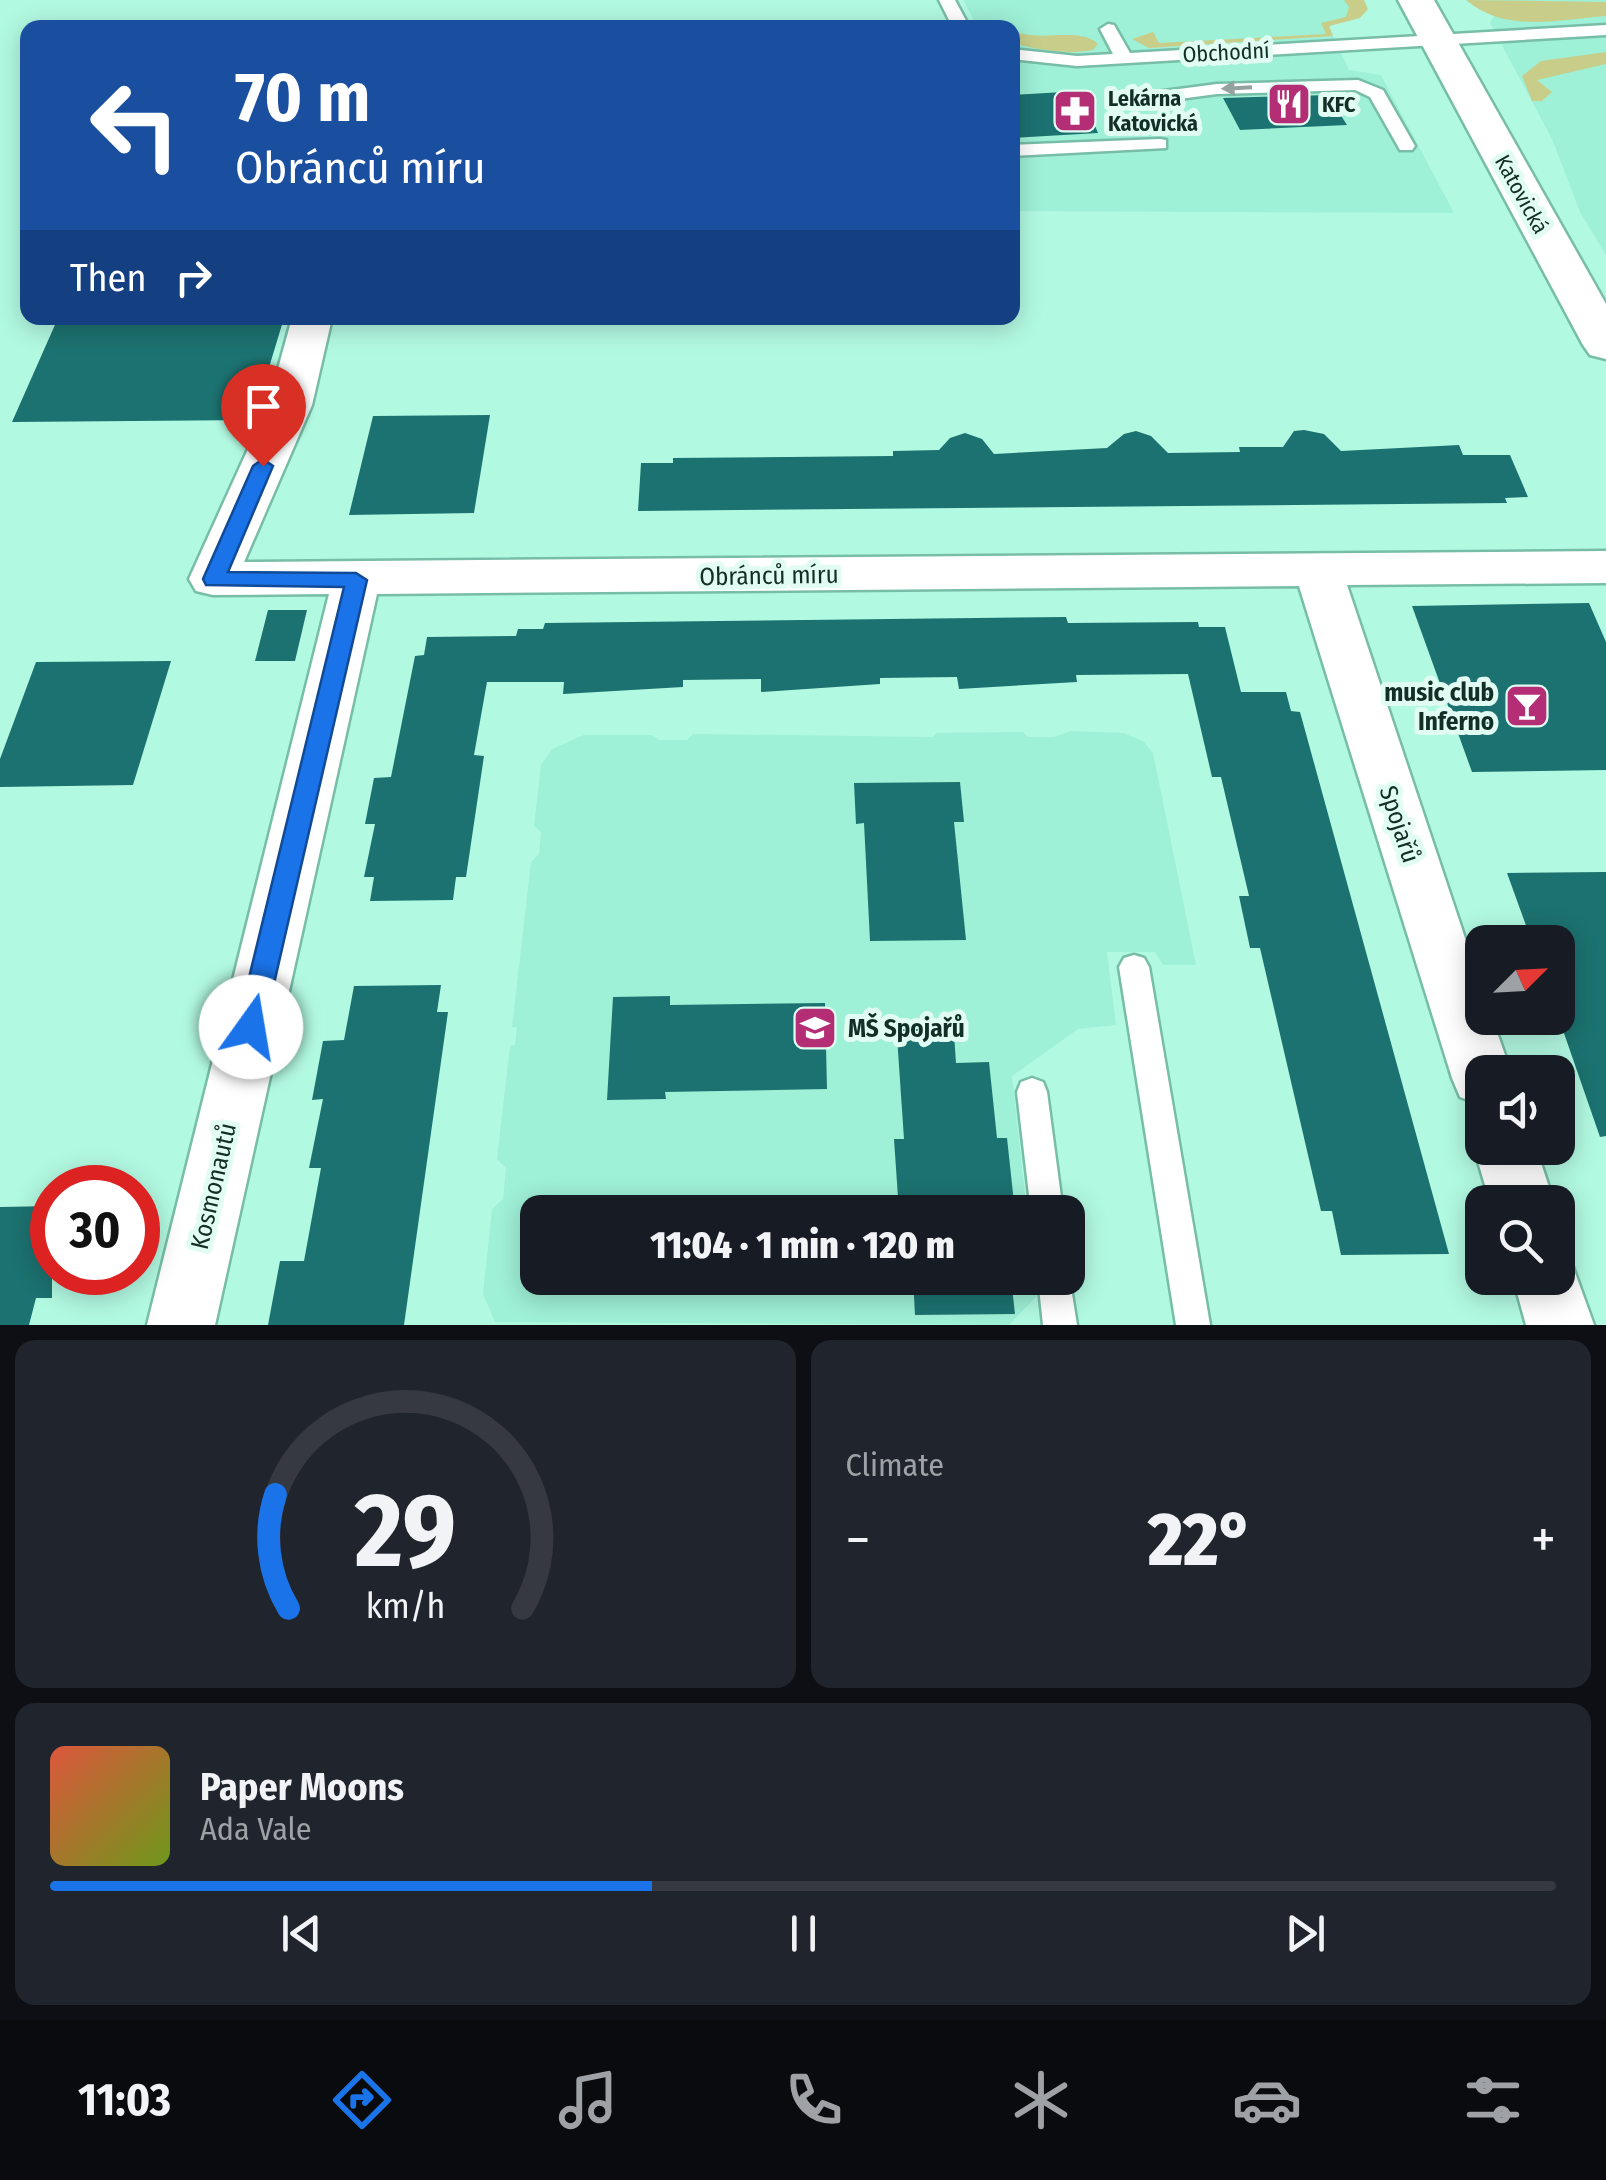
<!DOCTYPE html>
<html lang="en">
<head>
<meta charset="utf-8">
<style>
  :root { --surface:#171b24; --page:#20242c; --text:#f1f3f6; --muted:#9ea1a6; --line:#363941; --accent:#1a73e8 }
  body { margin:0; font-family:"Fira Sans Condensed",sans-serif; background:var(--page); color:var(--text); height:100vh; display:flex; flex-direction:column; font-size:38px; white-space:nowrap }
  * { box-sizing:border-box; margin:0 }
  p { font-size:32px; color:var(--muted) }
  .icon { flex:none; width:55px; height:55px; fill:none; stroke:currentColor; stroke-width:2; stroke-linecap:round; stroke-linejoin:round }
  .map { position:relative; height:1325px; overflow:hidden }
  .drawer { display:flex; flex-direction:column; gap:15px; padding:15px; background:#0d0f14; flex:1 }
  .drawer>* { flex:none }
  .guide { position:absolute; left:20px; top:20px; width:1000px; height:305px; border-radius:20px; box-shadow:0 5px 25px #0003; background:#1a4fa0; color:#fff; overflow:hidden }
  .needle { width:65px; rotate:66deg }
  .tools { position:absolute; left:1465px; top:925px; display:grid; gap:20px }
  .tools a { display:grid; place-items:center; width:110px; height:110px; border-radius:20px; background:var(--surface); box-shadow:0 5px 25px #0003; font-size:50px }
  .speed { position:absolute; left:30px; top:1165px; display:flex; gap:20px; font-size:50px; font-weight:700; text-align:center }
  .speed>* { display:grid; place-content:center; width:130px; height:130px; border-radius:50%; background:var(--surface); box-shadow:0 5px 25px #0003; line-height:1 }
  .speed .limit { border:15px solid #d22; background:#fff; color:#111 }
  .pin { position:absolute; display:grid; place-items:center; width:85px; height:85px; color:#fff; margin:-102px -42px; border-radius:50% 50% 50% 0; rotate:-45deg; box-shadow:0 0 10px #0007 }
  .pin .icon { rotate:45deg }
  .me { position:absolute; width:110px; margin:-55px; rotate:13deg; stroke-linejoin:round; filter:drop-shadow(0 0 8px #0008) }
  .turn { display:flex; align-items:center; gap:35px; height:210px; padding:0 50px; font-size:45px }
  .turn .icon { width:130px; height:130px; stroke-width:2.5 }
  .turn b { display:block; font-size:70px; line-height:85px }
  .then { display:flex; align-items:center; height:95px; padding:0 50px; background:#0003; gap:20px; font-size:38px }
  .big { font-size:75px; font-weight:800; line-height:1.1 }
  .drawer .card { flex:1; display:flex; flex-direction:column; justify-content:center; gap:15px; min-width:0; padding:0 35px; border-radius:20px; background:var(--page) }
  .drawer .dial { align-items:center; gap:0 }
  .dial svg { height:260px; overflow:visible; fill:none; stroke:var(--line); stroke-width:7; stroke-linecap:round; text-anchor:middle }
  .dial text { fill:var(--text); stroke:none }
  .song { display:flex; align-items:center; gap:30px }
  .cover { width:120px; height:120px; border-radius:15px; background:linear-gradient(135deg,hsl(10 70% 55%),hsl(80 70% 35%)) }
  .played { height:10px; border-radius:5px; background:linear-gradient(90deg,var(--accent) 40%,var(--line) 40%) }
  .keys { display:flex; justify-content:space-around; direction:ltr }
  .heat { display:flex; justify-content:space-between; align-items:center; font-size:55px; direction:ltr }
  .drawer .tiles { flex:1; display:grid; gap:15px; grid-template-columns:1fr 1fr }
  .card:last-child { grid-column:span 2 }
  .trip { position:absolute; left:520px; top:1195px; width:565px; height:100px; border-radius:20px; background:var(--surface); box-shadow:0 5px 25px #0003; font-weight:800; line-height:100px; text-align:center }
  .menu { display:flex; height:160px; justify-content:space-around; align-items:center; background:#090b0e; color:var(--muted) }
  .menu .icon { width:70px; height:70px }
  .menu .on { color:var(--accent) }
  .menu b { font-size:45px; color:var(--text) }
  .map>svg:first-child { display:block }
  .built { fill:#9ef0d6 }
  .green { fill:#c8ce8a }
  .building { fill:#1c7270 }
  .lines { fill:none; stroke-linecap:round; stroke-linejoin:round }
  .lane-casing { stroke:#77bda7; stroke-width:5 }
  .street-casing { stroke:#77bda7; stroke-width:5 }
  .secondary-casing { stroke:#77bda7; stroke-width:5 }
  .lane { fill:#fff; fill-rule:evenodd }
  .street { fill:#fff; fill-rule:evenodd }
  .secondary { fill:#fff; fill-rule:evenodd }
  .oneway { fill:#94a19e }
  .route { fill:#1a73e8; stroke:#114b97; stroke-width:2.5 }
  .labels { text-anchor:middle; stroke-width:10; stroke-linejoin:round; paint-order:stroke }
  .far-street-label { font-size:22px; fill:#122f27; stroke:#e1fcf2 }
  .far-poi-label { font-size:22px; font-weight:bold; fill:#122f27; stroke:#e1fcf2; text-anchor:start }
  .street-label { font-size:25px; fill:#122f27; stroke:#e1fcf2 }
  .poi-label { font-size:25px; font-weight:bold; fill:#122f27; stroke:#e1fcf2; text-anchor:end }
</style>
</head>
<body>
<div class="map">
<svg width="1606" height="1325" viewBox="0 0 1606 1325">
  <rect width="100%" height="100%" fill="#b2f9e2"/>
  <!-- built -->
  <path class="built" d="M 963,0 L 1362,0 L 1366,10 L 1329,27 L 1349,70 L 1381,75 L 1454,213 L 1013,211 L 1012,28 L 970,27 L 973,18 Z
    M 1465,0 L 1606,0 L 1606,255 L 1580,212 L 1552,139 L 1490,23 L 1494,16 Z
    M 1071,731 L 1123,733 L 1143,741 L 1153,753 L 1196,965 L 1163,965 L 1155,952 L 1107,952 L 1116,1025 L 1078,1029 L 1012,1076 L 1027,1212 L 538,1212 L 538,1278 L 1034,1278 L 1036,1297 L 1009,1325 L 495,1322 L 483,1294 L 492,1209 L 503,1199 L 506,1168 L 497,1159 L 510,1046 L 515,1045 L 517,1027 L 512,1027 L 531,862 L 539,854 L 541,832 L 534,826 L 541,765 L 552,749 L 584,735 L 652,735 L 659,740 L 687,740 L 693,734 L 933,737 L 937,733 L 1023,732 L 1028,737 L 1054,737 Z"/>
  <!-- green -->
  <path class="green" d="M 1344,0 L 1364,0 L 1368,9 L 1360,18 L 1329,26 L 1333,36 L 1149,48 L 1132,39 L 1153,32 L 1159,43 L 1326,34 L 1321,23 L 1346,17 L 1349,7 Z
    M 1466,0 L 1606,2 L 1606,16 C 1555,20 1505,33 1466,0 Z
    M 1012,30 C 1038,44 1079,25 1098,44 L 1093,50 C 1066,55 1038,50 1013,43 Z
    M 1606,52 L 1606,64 L 1537,80 L 1552,92 L 1542,101 L 1532,101 L 1522,76 L 1541,61 Z"/>
  <!-- building -->
  <path class="building" d="M 1081,91 L 1098,133 L 1012,138 L 1012,95 Z
    M 1328,95 L 1347,125 L 1240,130 L 1223,98 Z
    M 58,318 L 284,318 L 253,420 L 12,422 Z
    M 490,415 L 474,513 L 349,515 L 373,416 Z
    M 1304,430 L 1324,434 L 1341,451 L 1459,445 L 1463,455 L 1510,455 L 1528,497 L 1505,498 L 1507,503 L 638,511 L 641,463 L 673,463 L 673,458 L 893,456 L 893,451 L 939,450 L 950,438 L 965,433 L 982,439 L 994,454 L 1107,448 L 1124,434 L 1136,431 L 1151,436 L 1168,453 L 1240,452 L 1239,447 L 1283,447 L 1294,431 Z
    M 1589,603 L 1606,642 L 1606,770 L 1472,772 L 1412,606 Z
    M 268,610 L 307,610 L 295,661 L 255,661 Z
    M 1066,617 L 1068,623 L 1198,622 L 1199,627 L 1225,627 L 1241,692 L 1286,692 L 1291,711 L 1300,712 L 1449,1254 L 1341,1255 L 1332,1211 L 1321,1211 L 1260,948 L 1250,948 L 1239,896 L 1249,896 L 1221,777 L 1212,777 L 1188,674 L 1076,675 L 1077,682 L 959,689 L 957,677 L 880,678 L 880,684 L 761,692 L 761,679 L 683,680 L 683,687 L 563,694 L 564,682 L 487,682 L 474,755 L 484,756 L 466,877 L 456,877 L 453,900 L 370,901 L 374,877 L 364,877 L 375,824 L 365,824 L 374,778 L 391,777 L 415,656 L 424,655 L 427,637 L 516,636 L 518,629 L 543,629 L 545,623 Z
    M 171,661 L 133,785 L 0,787 L 0,759 L 36,662 Z
    M 960,782 L 964,822 L 954,822 L 966,940 L 870,941 L 864,823 L 856,824 L 854,783 Z
    M 1606,872 L 1606,1136 L 1600,1137 L 1558,1016 L 1558,942 L 1532,942 L 1507,873 Z
    M 441,985 L 437,1012 L 448,1012 L 404,1325 L 268,1325 L 280,1261 L 304,1261 L 321,1168 L 309,1168 L 323,1099 L 312,1100 L 323,1041 L 344,1040 L 354,986 Z
    M 670,996 L 670,1005 L 825,1003 L 827,1089 L 665,1092 L 666,1099 L 607,1100 L 613,997 Z
    M 953,1020 L 956,1063 L 989,1062 L 997,1138 L 1007,1138 L 1015,1212 L 899,1212 L 894,1139 L 904,1139 L 896,1022 Z
    M 52,1206 L 52,1298 L 36,1298 L 29,1325 L 0,1325 L 0,1207 Z
    M 913,1278 L 1011,1278 L 1015,1314 L 915,1315 Z"/>
  <g class="lines">
    <defs>
      <path id="lane" d="M 939,0 L 955,0 L 970,28 L 953,28 Z
        M 1108,24 L 1114,25 L 1130,53 L 1606,25 L 1606,35 L 1077,66 L 1012,59 L 1012,49 L 1077,56 L 1113,54 L 1100,29 Z
        M 1358,80 L 1383,90 L 1415,146 L 1412,150 L 1400,150 L 1370,97 L 1355,90 L 1217,94 L 1141,104 L 1132,99 L 1141,94 L 1217,84 Z
        M 1160,139 L 1166,140 L 1166,148 L 1012,156 L 1012,145 Z
        M 1134,955 L 1144,958 L 1149,967 L 1210,1325 L 1176,1325 L 1119,967 L 1124,958 Z
        M 1032,1078 L 1043,1082 L 1047,1092 L 1063,1212 L 1031,1212 L 1017,1092 L 1021,1082 Z
        M 1068,1269 L 1077,1325 L 1043,1325 L 1038,1278 L 1068,1278 Z"/>
      <path id="street" d="M 292,318 L 332,318 L 312,405 L 244,562 L 1606,551 L 1606,583 L 1347,585 L 1482,989 L 1482,1018 L 1492,1018 L 1511,1072 L 1482,1072 L 1482,1105 L 1460,1097 L 1452,1078 L 1299,586 L 377,594 L 215,1325 L 147,1325 L 329,594 L 213,595 L 196,591 L 189,579 L 268,405 Z
        M 1482,1129 L 1482,1148 L 1536,1148 L 1554,1202 L 1490,1202 L 1474,1148 Z
        M 1558,1251 L 1569,1256 L 1594,1325 L 1526,1325 L 1513,1278 L 1558,1278 Z"/>
      <path id="secondary" d="M 1398,0 L 1434,0 L 1606,304 L 1606,359 L 1590,355 L 1583,345 Z"/>
    </defs>
    <!-- lane casing -->
    <use href="#lane" class="lane-casing"/>
    <!-- street casing -->
    <use href="#street" class="street-casing"/>
    <!-- secondary casing -->
    <use href="#secondary" class="secondary-casing"/>
    <!-- lane -->
    <use href="#lane" class="lane"/>
    <!-- street -->
    <use href="#street" class="street"/>
    <!-- secondary -->
    <use href="#secondary" class="secondary"/>
  </g>
  <!-- one-way arrows -->
  <defs><path id="oneway-solid" d="M-6-.8H1V-3.2L6.5 0L1 3.2V.8H-6Z" transform="scale(2.5)"/></defs>
  <use class="oneway" href="#oneway-solid" transform="translate(1237 88) rotate(177)"/>
  <!-- route -->
  <path class="route" d="M 263,459 L 273,466 L 228,572 L 356,573 L 367,580 L 264,1027 L 260,1035 L 241,1035 L 237,1027 L 344,587 L 206,585 L 203,579 L 253,466 Z"/>
  <!-- icons -->
  <defs>
    <symbol id="restaurant-square" viewBox="-11 -11 22 22"><rect x="-9" y="-9" width="18" height="18" rx="4" fill="#b32e75" stroke="#e1fcf2"/><path d="M-5-6h1v4h1v-4h1v4h1v-4h1v5L-1.5 .5V6h-2V.5L-5-1ZM5-6V6H3V1.5H1.5Q1.5-4 5-6Z" fill="#fff"/></symbol>
    <symbol id="pharmacy-square" viewBox="-11 -11 22 22"><rect x="-9" y="-9" width="18" height="18" rx="4" fill="#b32e75" stroke="#e1fcf2"/><path d="M-2-6h4v4h4v4h-4v4h-4v-4h-4v-4h4Z" fill="#fff"/></symbol>
    <symbol id="bar-square" viewBox="-11 -11 22 22"><rect x="-9" y="-9" width="18" height="18" rx="4" fill="#b32e75" stroke="#e1fcf2"/><path d="M-6-5H6L.8 .8V4.5H3.5V6h-7V4.5H-.8V.8Z" fill="#fff"/></symbol>
    <symbol id="school-square" viewBox="-11 -11 22 22"><rect x="-9" y="-9" width="18" height="18" rx="4" fill="#b32e75" stroke="#e1fcf2"/><path d="M0-5L7-2L0 1L-7-2ZM-4 1L0 2.5L4 1V4Q0 6-4 4Z" fill="#fff"/></symbol>
  </defs>
  <g fill-rule="evenodd">
    <use href="#restaurant-square" x="1264" y="79" width="50" height="50"/>
    <use href="#pharmacy-square" x="1050" y="86" width="50" height="50"/>
    <use href="#bar-square" x="1502" y="681" width="50" height="50"/>
    <use href="#school-square" x="790" y="1003" width="50" height="50"/>
  </g>
  <g class="labels">
    <!-- far-street labels -->
    <g class="far-street-label">
      <text transform="translate(1226 52) rotate(-3)" y="8">Obchodní</text>
      <text transform="translate(1522 194) rotate(61)" y="8">Katovická</text>
    </g>
    <!-- far-poi labels -->
    <g class="far-poi-label">
      <text x="1108" y="106">Lekárna<tspan x="1108" dy="25">Katovická</tspan></text>
      <text x="1322" y="112">KFC</text>
    </g>
    <!-- street labels -->
    <g class="street-label">
      <text transform="translate(769 575) rotate(-1)" y="9">Obránců míru</text>
      <text transform="translate(1400 824) rotate(72)" y="9">Spojařů</text>
      <text transform="translate(213 1186) rotate(-77)" y="9">Kosmonautů</text>
    </g>
    <!-- poi labels -->
    <g class="poi-label">
      <text x="1494" y="701">music club<tspan x="1494" dy="29">Inferno</tspan></text>
      <text x="848" y="1037" text-anchor="start">MŠ Spojařů</text>
    </g>
  </g>
</svg>
<div class="tools">
<a><svg class="needle" viewBox="-14 -14 28 28"><path d="M0-13l5 13h-10z" fill="#e53935"/><path d="M0 13l5-13h-10z" fill="#9ea1a6"/></svg></a>
<a><svg class="icon" aria-label="sound" viewBox="0 0 24 24"><path d="M4 9h4l5-4v14l-5-4H4zM17 9q2 3 0 6"/></svg></a>
<a><svg class="icon" aria-label="search" viewBox="0 0 24 24"><circle cx="10" cy="10" r="6"/><path d="M15 15l6 6"/></svg></a>
</div>
<div class="speed"><div class="limit">30</div></div>
<div class="pin" style="left:263px;top:466px;background:#d93025"><svg class="icon" aria-label="arrive" viewBox="0 0 24 24"><path d="M6 21V4h12l-3 4 3 4H6"/></svg></div>
<svg class="me" style="left:251px;top:1027px" viewBox="-20 -20 40 40"><circle r="19" fill="#fff"/><path d="M0-13L10 11 0 6-10 11z" fill="#1a73e8"/></svg>
<div class="trip">11:04 · 1 min · 120 m</div>
<div class="guide">
<div class="turn"><svg class="icon" aria-label="left" viewBox="0 0 24 24"><path d="M17 20v-9H6M10 6l-5 5 5 5"/></svg><div><b>70 m</b>Obránců míru</div></div>
<div class="then">Then<svg class="icon" aria-label="right" viewBox="0 0 24 24"><path d="M7 20v-9h11M14 6l5 5-5 5"/></svg></div>
</div>
</div>
<section class="drawer">
<div class="tiles">
<div class="card dial"><svg viewBox="0 0 100 80">
<path d="M14 69A42 42 0 1 1 86 69"/>
<path d="M14 69A42 42 0 0 1 10 34" stroke="#1a73e8"/>
<text x="50" y="56" font-size="32" font-weight="700">29</text>
<text x="50" y="72" font-size="11">km/h</text>
</svg></div>
<div class="card"><p>Climate</p>
<div class="heat"><a>−</a><b class="big">22°</b><a>+</a></div>
</div>
<div class="card">
<div class="song"><i class="cover"></i><div><b>Paper Moons</b><p>Ada Vale</p></div></div>
<div class="played"></div>
<div class="keys"><svg class="icon" aria-label="previous" viewBox="0 0 24 24"><path d="M18 5L8 12l10 7zM5 5v14"/></svg><svg class="icon" aria-label="pause" viewBox="0 0 24 24"><path d="M8 5v14M16 5v14"/></svg><svg class="icon" aria-label="next" viewBox="0 0 24 24"><path d="M6 5l10 7-10 7zM19 5v14"/></svg></div>
</div>
</div>
</section>
<nav class="menu">
<b>11:03</b>
<svg class="icon on" aria-label="directions" viewBox="0 0 24 24"><path d="M12 3l9 9-9 9-9-9zM9 14v-3h6M13 9l2 2-2 2"/></svg>
<svg class="icon" aria-label="music" viewBox="0 0 24 24"><path d="M9 18V5l10-2v13"/><circle cx="6" cy="18" r="3"/><circle cx="16" cy="16" r="3"/></svg>
<svg class="icon" aria-label="phone" viewBox="0 0 24 24"><path d="M5 4h4l2 5-3 2q2 4 5 5l2-3 5 2v4C11 20 4 13 5 4z"/></svg>
<svg class="icon" aria-label="climate" viewBox="0 0 24 24"><path d="M12 3v18M4 7l16 10M4 17L20 7"/></svg>
<svg class="icon" aria-label="car" viewBox="0 0 24 24"><path d="M5 17H2v-5l4-1 3-4h7l3 4 3 1v5h-3M9 17h6M6 11h13"/><circle cx="7" cy="17" r="2"/><circle cx="17" cy="17" r="2"/></svg>
<svg class="icon" aria-label="filters" viewBox="0 0 24 24"><path d="M4 7h16M4 17h16"/><circle cx="9" cy="7" r="2"/><circle cx="15" cy="17" r="2"/></svg>
</nav>
</body>
</html>
